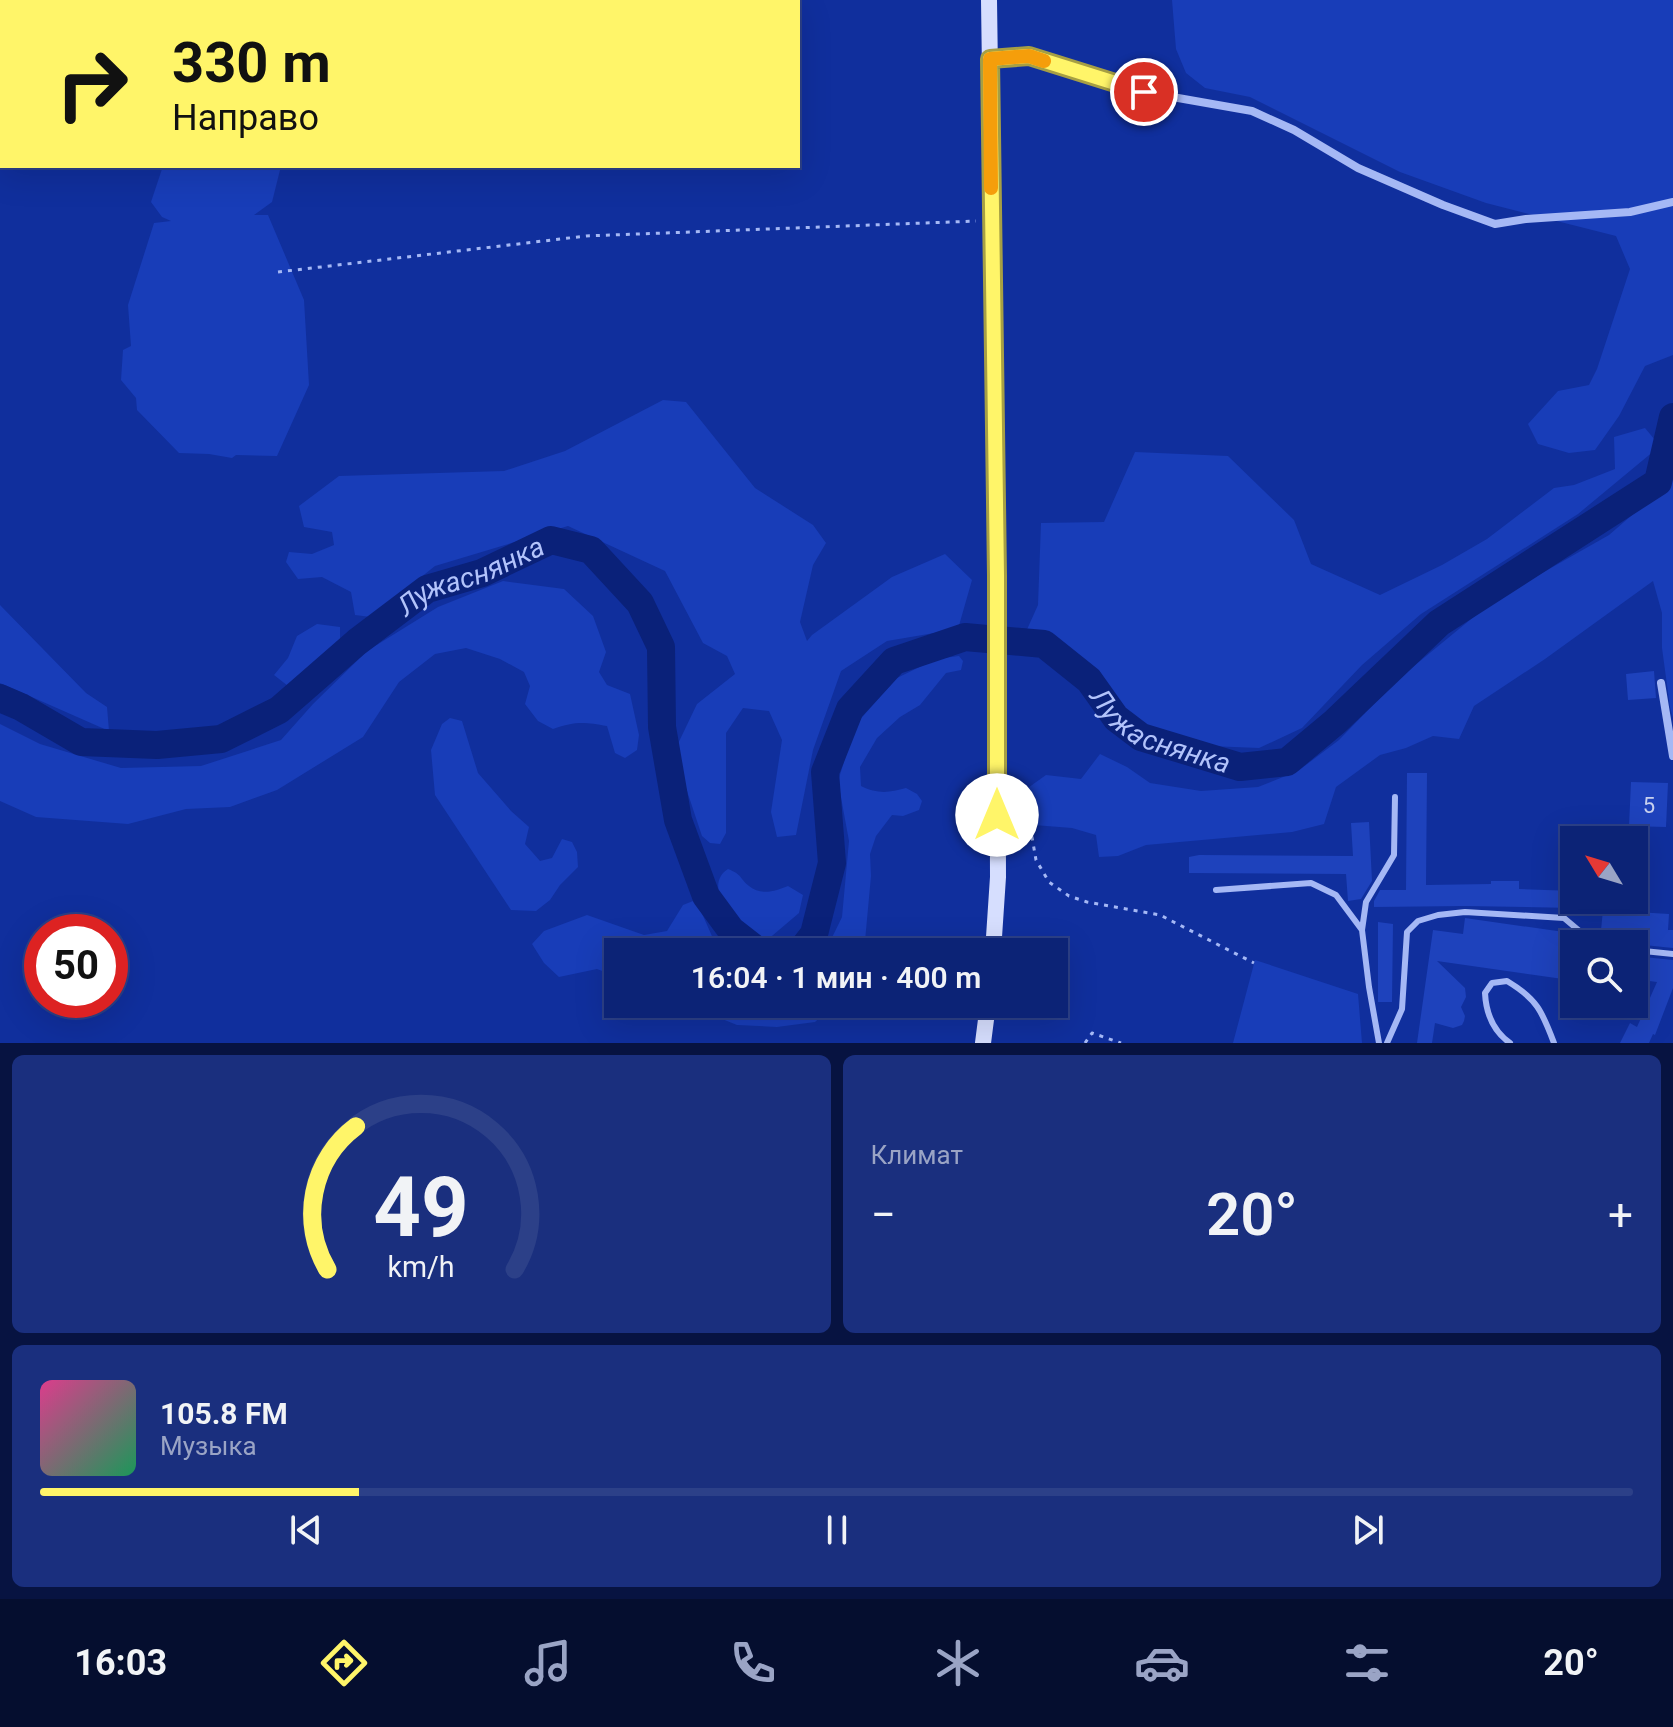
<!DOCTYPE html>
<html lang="ru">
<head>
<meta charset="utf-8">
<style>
  :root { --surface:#0c2376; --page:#1a2f7e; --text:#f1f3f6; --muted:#9aa4c5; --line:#2c4088; --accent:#fff569 }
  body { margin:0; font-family:Roboto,sans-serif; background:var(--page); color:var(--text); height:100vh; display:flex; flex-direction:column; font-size:30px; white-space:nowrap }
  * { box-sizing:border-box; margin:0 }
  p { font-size:26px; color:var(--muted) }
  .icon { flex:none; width:44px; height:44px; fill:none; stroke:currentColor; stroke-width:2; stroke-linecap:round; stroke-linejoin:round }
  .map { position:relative; height:1043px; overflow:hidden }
  .panel { display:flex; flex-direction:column; gap:12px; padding:12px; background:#071341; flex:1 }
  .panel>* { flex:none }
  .guide { position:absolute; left:0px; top:0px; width:800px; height:168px; box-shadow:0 8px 32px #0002,0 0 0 2px var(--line); background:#fff569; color:#111; overflow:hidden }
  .needle { width:52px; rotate:308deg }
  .controls { position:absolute; left:1560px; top:826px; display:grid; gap:16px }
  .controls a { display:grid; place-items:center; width:88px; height:88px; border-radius:0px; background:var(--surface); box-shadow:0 8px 32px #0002,0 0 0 2px var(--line); font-size:40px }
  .speed { position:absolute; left:24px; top:914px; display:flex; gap:16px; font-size:40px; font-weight:700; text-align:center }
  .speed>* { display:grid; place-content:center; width:104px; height:104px; border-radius:50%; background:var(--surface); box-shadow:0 8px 32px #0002,0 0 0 2px var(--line); line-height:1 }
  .speed .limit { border:12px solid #d22; background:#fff; color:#111 }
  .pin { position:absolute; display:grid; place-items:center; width:68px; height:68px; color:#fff; margin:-34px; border:4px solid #fff; border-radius:50%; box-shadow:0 2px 8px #0007 }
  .me { position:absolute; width:88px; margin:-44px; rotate:0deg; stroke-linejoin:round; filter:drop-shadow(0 0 6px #0008) }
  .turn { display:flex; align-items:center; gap:28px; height:168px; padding:0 40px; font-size:36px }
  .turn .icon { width:104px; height:104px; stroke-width:2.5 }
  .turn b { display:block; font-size:56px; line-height:68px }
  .big { font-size:60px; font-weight:600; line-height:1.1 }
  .panel .card { flex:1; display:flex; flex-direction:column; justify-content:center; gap:12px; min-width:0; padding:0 28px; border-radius:12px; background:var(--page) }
  .panel .dial { align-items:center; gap:0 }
  .dial svg { height:208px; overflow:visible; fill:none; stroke:var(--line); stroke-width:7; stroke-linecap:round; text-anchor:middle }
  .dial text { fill:var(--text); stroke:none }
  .song { display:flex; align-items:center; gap:24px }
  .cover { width:96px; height:96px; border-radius:12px; background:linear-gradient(135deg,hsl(330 70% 55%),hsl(150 70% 35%)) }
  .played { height:8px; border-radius:4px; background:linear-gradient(90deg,var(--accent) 20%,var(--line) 20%) }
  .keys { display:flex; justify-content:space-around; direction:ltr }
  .heat { display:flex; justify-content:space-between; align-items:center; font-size:44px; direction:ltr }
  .panel .tiles { flex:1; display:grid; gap:12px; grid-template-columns:1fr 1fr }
  .card:last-child { grid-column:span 2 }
  .trip { position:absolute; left:604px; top:938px; width:464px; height:80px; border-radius:0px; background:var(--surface); box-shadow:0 8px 32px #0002,0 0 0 2px var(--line); font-weight:600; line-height:80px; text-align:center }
  .tabs { display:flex; height:128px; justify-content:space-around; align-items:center; background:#050e2f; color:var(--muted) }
  .tabs .icon { width:56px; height:56px }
  .tabs .on { color:var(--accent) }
  .tabs b { font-size:36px; color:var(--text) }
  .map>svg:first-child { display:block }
  .green { fill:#183db8 }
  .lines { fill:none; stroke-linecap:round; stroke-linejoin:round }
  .river { stroke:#0a2179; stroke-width:28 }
  .building { fill:#1e42bc }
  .path { stroke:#a5b8f5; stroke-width:3; stroke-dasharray:4 6; stroke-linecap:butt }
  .lane { stroke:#a5b8f5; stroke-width:6 }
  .street { stroke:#a5b8f5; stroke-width:8 }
  .secondary { stroke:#d6defe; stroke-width:16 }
  .route-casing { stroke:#a69f44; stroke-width:20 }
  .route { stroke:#fff569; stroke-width:14 }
  .slow { stroke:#f59e0b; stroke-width:14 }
  .labels { text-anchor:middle; stroke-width:8; stroke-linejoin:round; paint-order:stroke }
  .number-label { font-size:22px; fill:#c7d0ee }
  .water-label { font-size:28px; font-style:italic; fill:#b2c3fb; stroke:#102f9d }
</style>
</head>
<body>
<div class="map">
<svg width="1673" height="1043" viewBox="0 0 1673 1043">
  <rect width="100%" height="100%" fill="#102f9d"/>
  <!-- green -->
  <path class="green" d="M 1172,0 L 1673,0 L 1673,355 L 1645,366 L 1619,416 L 1595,450 L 1569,453 L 1538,444 L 1528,424 L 1558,391 L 1589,385 L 1597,369 L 1630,269 L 1616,236 L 1486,203 L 1400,172 L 1250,97 L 1205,88 L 1186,73 L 1176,49 Z
    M 163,166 L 281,166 L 272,202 L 254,215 L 268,215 L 304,300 L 309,385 L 277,456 L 236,455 L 232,458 L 209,454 L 179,453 L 137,410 L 136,398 L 121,380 L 123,350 L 131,346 L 128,305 L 154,223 L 171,221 L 162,217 L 151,202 Z
    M 663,400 L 686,402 L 755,488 L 813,525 L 826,543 L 813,565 L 800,622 L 807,641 L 812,635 L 892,577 L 945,554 L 972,580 L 958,629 L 887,641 L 841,671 L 813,750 L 796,835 L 777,837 L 771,812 L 782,740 L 769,711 L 743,708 L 726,733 L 726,833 L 720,844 L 710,843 L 702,836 L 674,752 L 697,704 L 735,674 L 727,656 L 703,643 L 665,571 L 568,526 L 435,566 L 371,617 L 355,615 L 351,592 L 322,577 L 298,579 L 286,562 L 289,552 L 312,554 L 334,545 L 332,532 L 304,527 L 299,506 L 339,476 L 504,471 L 565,451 Z
    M 1645,428 L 1660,446 L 1578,514 L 1421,614 L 1362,665 L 1302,728 L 1259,748 L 1159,744 L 1111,706 L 1078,665 L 1058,650 L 1025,634 L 1038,605 L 1041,523 L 1104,522 L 1135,452 L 1228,456 L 1294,520 L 1311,564 L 1380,595 L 1442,565 L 1487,539 L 1554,488 L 1574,485 L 1615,469 L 1614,437 Z
    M 1673,472 L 1673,718 L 1670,707 L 1662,648 L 1662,613 L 1653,581 L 1545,659 L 1474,706 L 1459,739 L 1433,736 L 1406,748 L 1380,755 L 1336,787 L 1324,824 L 1292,832 L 1146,845 L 1118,856 L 1099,857 L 1096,835 L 1072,828 L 1034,825 L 1025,790 L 1046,775 L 1081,779 L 1100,754 L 1127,767 L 1150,783 L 1201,791 L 1258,787 L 1298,771 L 1339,740 L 1397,680 L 1493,601 L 1609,535 L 1669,483 Z
    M 503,581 L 564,589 L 593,616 L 606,652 L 599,672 L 607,685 L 630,694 L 639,735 L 637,750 L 625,758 L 615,753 L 607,726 C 585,722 575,721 553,729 L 538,721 L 525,704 L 530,686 L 524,672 L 500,659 L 466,648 L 435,654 L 399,682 L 363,737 L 277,790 L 230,807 L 186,809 L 128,824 L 36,817 L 0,801 L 0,724 L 40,744 L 121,768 L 201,766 L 281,740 L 313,704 L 367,651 L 438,607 Z
    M 0,605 L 86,693 L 107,707 L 109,731 L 0,683 Z
    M 317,624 L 340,627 L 340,643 L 288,686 L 274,675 L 288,658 L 297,636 Z
    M 959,656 L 963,661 L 961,670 L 946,673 L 920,705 L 900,717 L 877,738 L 860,767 L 861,786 C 877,794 889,793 906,788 L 917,794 L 922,801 L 919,810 L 903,816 L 892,815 L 876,836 L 870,854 L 871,876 L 865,941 L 861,952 L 825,952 L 842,917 L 849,841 L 838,781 L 856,724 L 897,678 L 936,659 Z
    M 450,718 L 462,721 L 478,773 L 511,811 L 529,827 L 525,844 L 540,861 L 552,858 L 562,839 L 572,842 L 577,852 L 578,867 L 560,885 L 550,900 L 536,911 L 511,910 L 435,795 L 431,750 L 442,724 Z
    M 728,869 C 743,875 739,878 749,886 C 761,896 776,891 788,886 L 803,895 L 799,913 L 766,941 C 762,939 757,939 753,937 C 734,927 702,885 728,869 Z
    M 693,901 L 700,909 L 719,952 L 618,952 L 618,977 L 597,969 L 559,977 L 544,963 L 532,944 L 544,931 L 587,915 L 644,935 L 667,931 L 683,905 Z
    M 1255,960 L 1358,994 L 1362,1043 L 1233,1043 Z
    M 685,1004 L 835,1004 L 815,1022 L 777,1027 L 737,1025 Z"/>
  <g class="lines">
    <!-- river -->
    <g class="river">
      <path id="s1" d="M 0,698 L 21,707 L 81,742 L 157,745 L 221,739 L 279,710 L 357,642 L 427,589 L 482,573 L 551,540 L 591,550 L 640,603 L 661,647 L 662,727 L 678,820 L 706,896 L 731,930 L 759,952"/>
      <path id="s2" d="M 800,952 L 814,934 L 832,863 L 825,772 L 850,709 L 894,661 L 965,637 L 1044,644 L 1089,680 L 1116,718 L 1141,737 L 1240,767 L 1287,762 L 1335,722 L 1439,623 L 1658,482 L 1673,417"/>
    </g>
  </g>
  <!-- building -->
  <path class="building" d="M 1654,671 L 1656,698 L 1628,700 L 1626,674 Z
    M 1407,773 L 1427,773 L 1426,885 L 1491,884 L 1491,881 L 1519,881 L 1519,889 L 1574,891 L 1574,908 L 1465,906 L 1374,907 L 1374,901 L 1380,890 L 1406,890 Z
    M 1631,782 L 1668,783 L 1666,827 L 1629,826 Z
    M 1369,822 L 1372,881 L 1361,899 L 1348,901 L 1346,874 L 1189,873 L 1189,857 L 1199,855 L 1353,856 L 1351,823 Z
    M 1603,910 L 1669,914 L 1668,930 L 1673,930 L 1673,948 L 1634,944 L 1634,942 L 1600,940 Z
    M 1465,918 L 1564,932 L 1562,950 L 1574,951 L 1574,972 L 1564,971 L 1563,979 L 1437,961 L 1465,988 L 1466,997 L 1461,1007 L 1465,1016 L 1464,1021 L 1462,1025 L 1453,1028 L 1435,1023 L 1432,1043 L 1417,1043 L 1433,930 L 1463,934 Z
    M 1378,922 L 1393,924 L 1392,1002 L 1378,1002 Z
    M 1634,956 L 1673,960 L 1673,988 L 1655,1035 L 1653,1034 L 1649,1043 L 1620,1043 L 1630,1023 L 1637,1027 L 1657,982 L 1634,979 Z"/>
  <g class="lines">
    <!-- path -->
    <path class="path" d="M 278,272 L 586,236 L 976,221
      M 1015,804 L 1018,827 L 1032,837 L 1036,860 L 1049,882 L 1069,896 L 1087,902 L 1160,915 L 1254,963
      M 1085,1043 L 1092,1033 L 1121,1043"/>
    <!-- lane -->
    <path class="lane" d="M 1216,890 L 1311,883 L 1336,895 L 1362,930 L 1369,987 L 1379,1043
      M 1362,930 L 1366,902 L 1394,855 L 1395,797
      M 1634,950 L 1673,954
      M 1387,1043 L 1402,1009 L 1407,932 L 1418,921 L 1438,915 L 1465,912 L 1564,918 L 1595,944
      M 1510,1043 C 1493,1031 1486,1013 1485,993 L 1492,983 L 1507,981 C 1537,999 1542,1011 1554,1043"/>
    <!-- street -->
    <path class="street" d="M 990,59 L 1029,56 L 1144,92 L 1252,111 L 1294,130 L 1358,168 L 1443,205 L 1495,224 L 1526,219 L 1630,212 L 1673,202
      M 1661,683 L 1673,756"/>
    <!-- secondary -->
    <path class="secondary" d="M 989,0 L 997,576 L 998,877 L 993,952
      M 983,1043 L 988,1004"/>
  </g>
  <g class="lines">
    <defs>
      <path id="route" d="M 997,815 L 997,576 L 990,59 L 1029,56 L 1144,92"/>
    </defs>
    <!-- route casing -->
    <use href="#route" class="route-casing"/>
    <!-- route -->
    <use href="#route" class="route"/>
    <!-- slow -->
    <path class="slow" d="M 991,188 L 990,59 L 1029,56 L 1044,61"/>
  </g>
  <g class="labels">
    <!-- number labels -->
    <g class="number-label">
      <text x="1649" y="813">5</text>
    </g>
    <!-- water labels -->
    <g class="water-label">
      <text dy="10" stroke="none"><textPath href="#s1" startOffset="534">Лужаснянка</textPath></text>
      <text dy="10" stroke="none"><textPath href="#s2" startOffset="624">Лужаснянка</textPath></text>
    </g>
  </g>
</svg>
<div class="controls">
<a><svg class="needle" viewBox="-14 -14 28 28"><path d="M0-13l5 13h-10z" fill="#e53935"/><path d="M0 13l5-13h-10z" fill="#9aa4c5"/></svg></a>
<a><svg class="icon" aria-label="search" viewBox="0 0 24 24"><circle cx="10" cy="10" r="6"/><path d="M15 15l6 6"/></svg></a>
</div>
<div class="speed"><div class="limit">50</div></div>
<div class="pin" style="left:1144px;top:92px;background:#d93025"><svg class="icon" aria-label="arrive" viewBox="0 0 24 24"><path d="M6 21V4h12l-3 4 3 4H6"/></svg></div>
<svg class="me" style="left:997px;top:815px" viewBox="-20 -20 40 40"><circle r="19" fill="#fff"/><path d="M0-13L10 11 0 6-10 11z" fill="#fff569"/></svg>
<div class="trip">16:04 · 1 мин · 400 m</div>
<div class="guide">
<div class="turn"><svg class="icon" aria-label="right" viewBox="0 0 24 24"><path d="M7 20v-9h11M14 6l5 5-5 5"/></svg><div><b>330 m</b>Направо</div></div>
</div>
</div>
<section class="panel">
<div class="tiles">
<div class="card dial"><svg viewBox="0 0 100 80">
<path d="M14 69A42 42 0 1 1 86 69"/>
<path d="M14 69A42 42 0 0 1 25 14" stroke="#fff569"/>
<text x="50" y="56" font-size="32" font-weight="700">49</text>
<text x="50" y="72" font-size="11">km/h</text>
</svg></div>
<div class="card"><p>Климат</p>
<div class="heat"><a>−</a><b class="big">20°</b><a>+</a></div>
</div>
<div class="card">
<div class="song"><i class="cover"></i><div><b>105.8 FM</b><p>Музыка</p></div></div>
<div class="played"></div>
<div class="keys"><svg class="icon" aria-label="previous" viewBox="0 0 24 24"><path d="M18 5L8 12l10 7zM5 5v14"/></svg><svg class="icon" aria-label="pause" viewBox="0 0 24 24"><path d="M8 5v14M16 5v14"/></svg><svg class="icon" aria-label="next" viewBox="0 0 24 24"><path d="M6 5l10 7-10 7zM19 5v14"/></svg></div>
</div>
</div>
</section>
<nav class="tabs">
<b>16:03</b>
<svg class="icon on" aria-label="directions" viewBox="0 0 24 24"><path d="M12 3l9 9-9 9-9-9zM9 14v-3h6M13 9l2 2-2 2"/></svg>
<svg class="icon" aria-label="music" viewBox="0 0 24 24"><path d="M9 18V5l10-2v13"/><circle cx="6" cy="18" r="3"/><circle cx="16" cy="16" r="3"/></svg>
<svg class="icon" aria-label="phone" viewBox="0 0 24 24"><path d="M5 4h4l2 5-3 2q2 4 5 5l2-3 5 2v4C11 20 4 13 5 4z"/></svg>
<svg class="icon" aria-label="climate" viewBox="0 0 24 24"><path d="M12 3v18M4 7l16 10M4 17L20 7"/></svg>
<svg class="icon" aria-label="car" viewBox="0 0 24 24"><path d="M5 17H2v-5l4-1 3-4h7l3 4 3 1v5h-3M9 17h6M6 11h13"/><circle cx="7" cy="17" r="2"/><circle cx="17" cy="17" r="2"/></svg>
<svg class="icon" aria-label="filters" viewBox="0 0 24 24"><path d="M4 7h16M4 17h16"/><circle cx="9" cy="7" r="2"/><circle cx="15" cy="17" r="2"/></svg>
<b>20°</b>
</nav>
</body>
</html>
